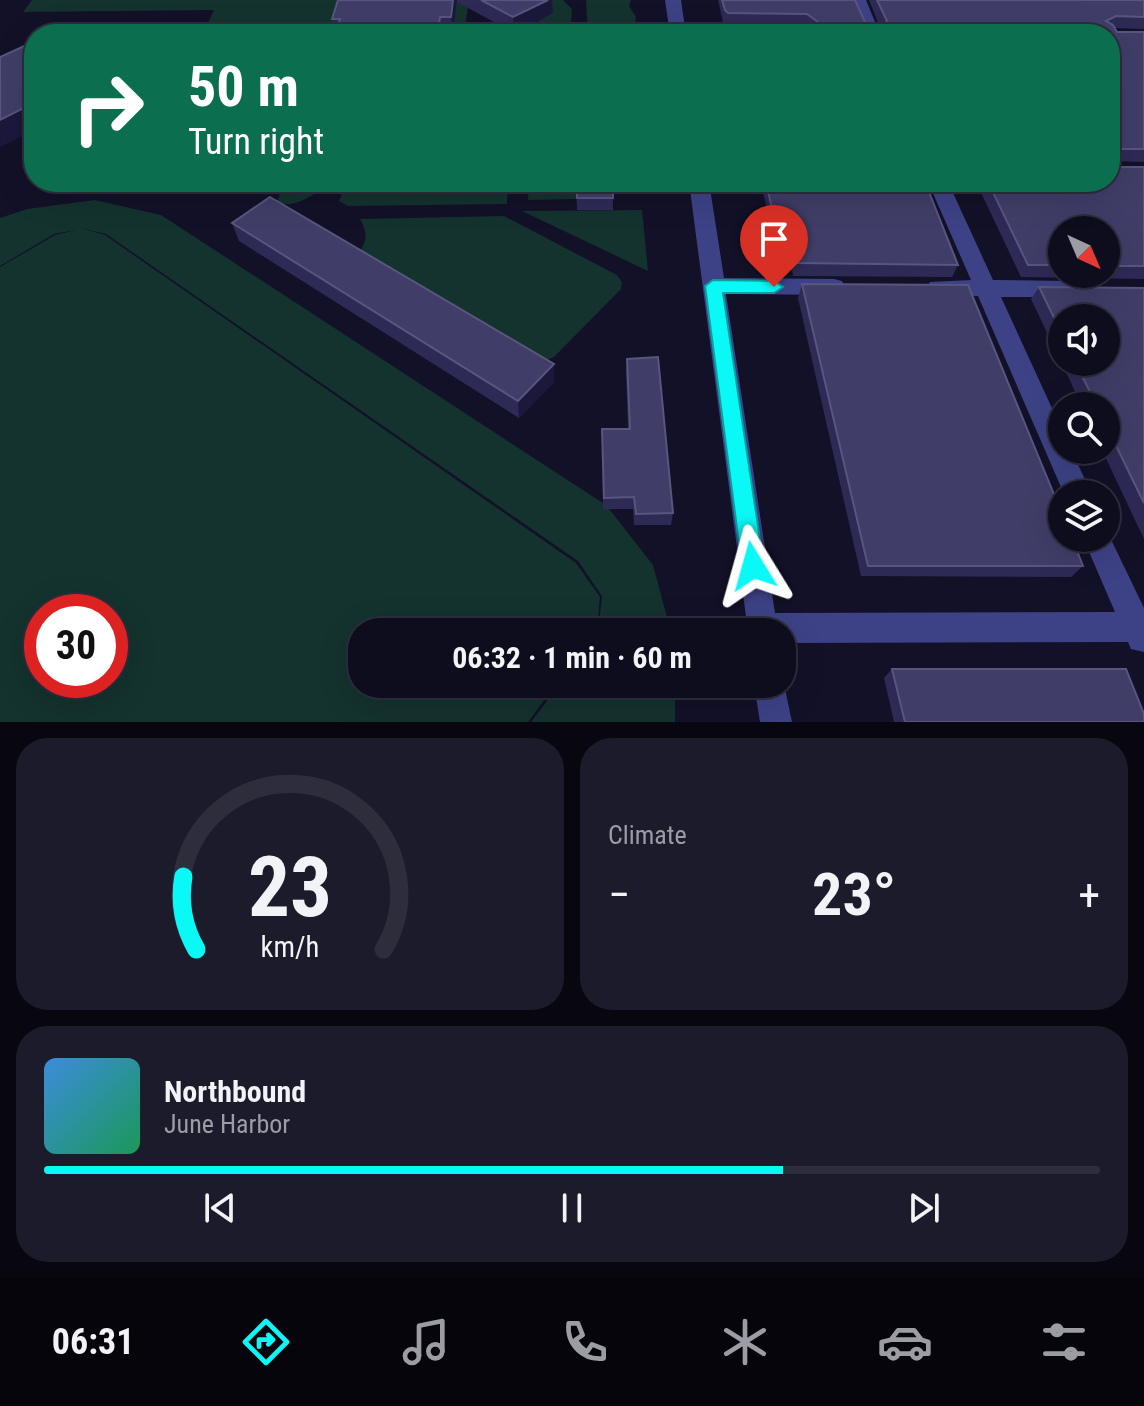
<!DOCTYPE html>
<html lang="en">
<head>
<meta charset="utf-8">
<style>
  :root { --surface:#0e0d1e; --page:#1c1b2b; --text:#f1f3f6; --muted:#9b9ca4; --line:#2e2d3c; --accent:#0af9f6 }
  body { margin:0; font-family:"Roboto Condensed",sans-serif; background:var(--page); color:var(--text); height:100vh; display:flex; flex-direction:column; font-size:30px; white-space:nowrap }
  * { box-sizing:border-box; margin:0 }
  p { font-size:26px; color:var(--muted) }
  .icon { flex:none; width:44px; height:44px; fill:none; stroke:currentColor; stroke-width:2; stroke-linecap:round; stroke-linejoin:round }
  .map { position:relative; height:722px; overflow:hidden }
  .sheet { display:flex; flex-direction:column; gap:16px; padding:16px; background:#080710; flex:1 }
  .sheet>* { flex:none }
  .hud { position:absolute; left:24px; top:24px; width:1096px; height:168px; border-radius:32px; box-shadow:0 8px 32px #0002,0 0 0 2px var(--line); background:#0b6e4f; color:#fff; overflow:hidden }
  .needle { width:52px; rotate:136deg }
  .controls { position:absolute; left:1048px; top:216px; display:grid; gap:16px }
  .controls a { display:grid; place-items:center; width:72px; height:72px; border-radius:50%; background:var(--surface); box-shadow:0 8px 32px #0002,0 0 0 2px var(--line); font-size:40px }
  .speed { position:absolute; left:24px; top:594px; display:flex; gap:16px; font-size:40px; font-weight:700; text-align:center }
  .speed>* { display:grid; place-content:center; width:104px; height:104px; border-radius:50%; background:var(--surface); box-shadow:0 8px 32px #0002,0 0 0 2px var(--line); line-height:1 }
  .speed .limit { border:12px solid #d22; background:#fff; color:#111 }
  .pin { position:absolute; display:grid; place-items:center; width:68px; height:68px; color:#fff; margin:-82px -34px; border-radius:50% 50% 50% 0; rotate:-45deg; box-shadow:0 0 8px #0007 }
  .pin .icon { rotate:45deg }
  .me { position:absolute; width:88px; margin:-44px; rotate:352deg; stroke-linejoin:round; filter:drop-shadow(0 0 6px #0008) }
  .turn { display:flex; align-items:center; gap:28px; height:168px; padding:0 32px; font-size:36px }
  .turn .icon { width:104px; height:104px; stroke-width:2.5 }
  .turn b { display:block; font-size:56px; line-height:68px }
  .big { font-size:60px; font-weight:700; line-height:1.1 }
  .sheet .widget { flex:1; display:flex; flex-direction:column; justify-content:center; gap:12px; min-width:0; padding:0 28px; border-radius:32px; background:var(--page) }
  .sheet .dial { align-items:center; gap:0 }
  .dial svg { height:208px; overflow:visible; fill:none; stroke:var(--line); stroke-width:7; stroke-linecap:round; text-anchor:middle }
  .dial text { fill:var(--text); stroke:none }
  .song { display:flex; align-items:center; gap:24px }
  .cover { width:96px; height:96px; border-radius:12px; background:linear-gradient(135deg,hsl(210 70% 55%),hsl(150 70% 35%)) }
  .played { height:8px; border-radius:4px; background:linear-gradient(90deg,var(--accent) 70%,var(--line) 70%) }
  .keys { display:flex; justify-content:space-around; direction:ltr }
  .heat { display:flex; justify-content:space-between; align-items:center; font-size:44px; direction:ltr }
  .sheet .tiles { flex:1; display:grid; gap:16px; grid-template-columns:1fr 1fr }
  .widget:last-child { grid-column:span 2 }
  .trip { position:absolute; left:348px; top:618px; width:448px; height:80px; border-radius:32px; background:var(--surface); box-shadow:0 8px 32px #0002,0 0 0 2px var(--line); font-weight:700; line-height:80px; text-align:center }
  .tab-bar { display:flex; height:128px; justify-content:space-around; align-items:center; background:#06050c; color:var(--muted) }
  .tab-bar .icon { width:56px; height:56px }
  .tab-bar .active { color:var(--accent) }
  .tab-bar b { font-size:36px; color:var(--text) }
  .map>svg:first-child { display:block }
  .green { fill:#14322e; fill-rule:evenodd }
  .lines { fill:none; stroke-linecap:round; stroke-linejoin:round }
  .street { fill:#3d4286; fill-rule:evenodd }
  .wall { fill:#2e2a56; fill-rule:evenodd }
  .shaded-wall { fill:#1b183c }
  .building { fill:#403d68; stroke:#58557f; stroke-width:2 }
  .route { fill:#0af9f6; stroke:#06a2a0; stroke-width:2 }
</style>
</head>
<body>
<div class="map">
<svg width="1144" height="722" viewBox="0 0 1144 722">
  <rect width="100%" height="100%" fill="#121128"/>
  <!-- green -->
  <path class="green" d="M 32,0 L 469,0 L 464,34 L 203,34 L 214,10 L 23,12 Z
    M 547,0 L 563,0 L 572,9 L 570,34 L 543,34 L 552,29 L 538,21 L 552,13 Z
    M 586,0 L 631,0 L 629,6 L 636,17 L 634,32 L 588,34 Z
    M 284,182 L 329,182 C 317,194 294,209 277,203 Z
    M 347,182 L 508,182 L 507,204 L 348,206 L 339,201 Z
    M 529,182 L 577,183 L 577,199 L 528,200 Z
    M 95,200 L 161,215 L 606,505 L 653,565 L 671,632 L 598,632 L 602,596 L 578,561 L 106,234 L 81,228 L 105,235 L 576,563 L 600,597 L 597,629 L 595,632 L 362,632 L 362,684 L 556,684 L 528,722 L 0,722 L 0,267 L 55,235 L 76,230 L 54,234 L 0,266 L 0,218 L 27,209 ZM 42,612 L 110,612 L 110,680 L 42,680 Z
    M 642,210 L 648,271 L 522,211 Z
    M 504,216 L 617,275 L 622,282 L 621,289 L 554,357 L 547,360 L 360,251 C 368,239 367,232 360,219 Z
    M 560,684 L 675,684 L 675,722 L 531,722 Z"/>
  <g class="lines">
    <!-- street -->
    <path class="street" d="M 665,0 L 681,0 L 685,28 L 804,29 L 812,34 L 670,34 Z
      M 850,0 L 866,0 L 880,34 L 864,34 Z
      M 689,182 L 709,182 L 724,278 L 834,279 L 842,281 L 845,287 L 842,293 L 834,295 L 726,294 L 775,613 L 1115,612 L 1083,538 L 1106,538 L 1106,529 L 1144,608 L 1144,652 L 1131,649 L 1128,642 L 782,643 L 782,632 L 748,632 Z
      M 928,182 L 948,182 L 993,280 L 1070,281 L 1078,283 L 1081,289 L 1078,295 L 1070,297 L 1001,297 L 1062,430 L 1062,450 L 1071,450 L 1092,494 L 1064,494 L 978,296 L 930,294 L 927,288 L 930,282 L 971,280 Z
      M 782,675 L 792,722 L 760,722 L 754,684 L 782,684 Z"/>
  </g>
  <!-- wall -->
  <path class="wall" d="M 338,0 L 552,0 L 553,13 L 514,33 L 457,2 L 453,33 L 335,34 L 332,19 Z
    M 718,0 L 855,0 L 866,24 L 879,25 L 869,0 L 1144,0 L 1144,29 L 1115,28 L 1117,32 L 1144,32 L 1144,162 L 1115,161 L 1115,164 L 1118,167 L 1144,167 L 1144,279 L 1021,277 L 976,182 L 1110,182 L 1110,34 L 730,34 L 731,25 L 727,25 L 723,22 ZM 1062,230 L 1106,230 L 1106,274 L 1062,274 Z
    M 561,182 L 613,182 L 613,210 L 577,210 L 576,183 L 561,183 Z
    M 761,182 L 925,182 L 958,265 L 952,277 L 793,276 L 792,270 L 780,270 Z
    M 232,223 L 554,382 L 519,418 L 239,241 Z
    M 802,284 L 1083,566 L 1071,577 L 861,576 L 798,298 Z
    M 1039,287 L 1144,288 L 1144,539 L 1102,450 L 1106,450 L 1106,406 L 1082,406 L 1031,299 ZM 1062,318 L 1106,362 L 1062,362 Z
    M 627,359 L 673,513 L 671,525 L 634,525 L 633,509 L 603,509 L 602,429 L 628,429 L 626,372 Z
    M 892,669 L 1144,722 L 894,722 L 884,678 Z"/>
  <!-- shaded-wall -->
  <path class="shaded-wall" d="M 453,0 L 457,0 L 453,33 L 451,17 Z
    M 548,0 L 552,0 L 553,13 L 514,33 L 513,17 Z
    M 440,17 L 442,34 L 438,34 L 438,32 Z
    M 34,103 L 34,130 L 0,147 L 0,120 Z
    M 554,364 L 554,382 L 519,418 L 518,401 Z"/>
  <!-- building -->
  <path class="building" d="M 338,0 L 453,0 L 451,17 L 440,17 L 438,32 L 336,33 L 340,19 L 332,19 Z
    M 481,0 L 548,0 L 513,17 Z
    M 722,0 L 855,0 L 866,24 L 884,25 L 887,21 L 877,0 L 1144,0 L 1144,17 L 1116,16 L 1106,21 L 1113,25 L 1117,32 L 1144,32 L 1144,149 L 1118,149 L 1115,164 L 1118,167 L 1144,167 L 1144,266 L 1106,266 L 1106,230 L 1062,230 L 1062,265 L 1028,265 L 988,182 L 1110,182 L 1110,34 L 733,34 L 731,25 L 815,25 L 818,22 L 807,14 L 728,13 L 725,10 Z
    M 31,43 L 34,45 L 34,103 L 0,120 L 0,57 Z
    M 577,182 L 613,182 L 613,198 L 577,198 Z
    M 766,182 L 925,182 L 958,265 L 796,263 L 795,258 L 783,258 Z
    M 270,197 L 554,364 L 518,401 L 232,223 Z
    M 802,284 L 968,285 L 1062,514 L 1062,538 L 1072,538 L 1083,566 L 868,566 Z
    M 1039,287 L 1144,288 L 1144,503 L 1106,425 L 1106,406 L 1097,406 L 1075,362 L 1106,362 L 1106,318 L 1062,318 L 1062,334 Z
    M 658,357 L 673,513 L 636,514 L 634,497 L 604,498 L 602,429 L 630,429 L 627,359 Z
    M 892,669 L 1126,669 L 1144,714 L 1144,722 L 905,722 Z"/>
  <!-- route -->
  <path class="route" d="M 713,280 L 774,281 L 783,287 L 774,293 L 723,293 L 764,566 L 761,573 L 753,576 L 745,573 L 742,566 L 705,286 Z"/>
</svg>
<div class="controls">
<a><svg class="needle" viewBox="-14 -14 28 28"><path d="M0-13l5 13h-10z" fill="#e53935"/><path d="M0 13l5-13h-10z" fill="#9b9ca4"/></svg></a>
<a><svg class="icon" aria-label="sound" viewBox="0 0 24 24"><path d="M4 9h4l5-4v14l-5-4H4zM17 9q2 3 0 6"/></svg></a>
<a><svg class="icon" aria-label="search" viewBox="0 0 24 24"><circle cx="10" cy="10" r="6"/><path d="M15 15l6 6"/></svg></a>
<a><svg class="icon" aria-label="layers" viewBox="0 0 24 24"><path d="M12 4l9 5-9 5-9-5zM3 14l9 5 9-5"/></svg></a>
</div>
<div class="speed"><div class="limit">30</div></div>
<div class="pin" style="left:774px;top:287px;background:#d93025"><svg class="icon" aria-label="arrive" viewBox="0 0 24 24"><path d="M6 21V4h12l-3 4 3 4H6"/></svg></div>
<svg class="me" style="left:753px;top:566px" viewBox="-20 -20 40 40"><path d="M0-17L14 15 0 8-14 15z" fill="#0af9f6" stroke="#fff" stroke-width="4"/></svg>
<div class="trip">06:32 · 1 min · 60 m</div>
<div class="hud">
<div class="turn"><svg class="icon" aria-label="right" viewBox="0 0 24 24"><path d="M7 20v-9h11M14 6l5 5-5 5"/></svg><div><b>50 m</b>Turn right</div></div>
</div>
</div>
<section class="sheet">
<div class="tiles">
<div class="widget dial"><svg viewBox="0 0 100 80">
<path d="M14 69A42 42 0 1 1 86 69"/>
<path d="M14 69A42 42 0 0 1 9 41" stroke="#0af9f6"/>
<text x="50" y="56" font-size="32" font-weight="700">23</text>
<text x="50" y="72" font-size="11">km/h</text>
</svg></div>
<div class="widget"><p>Climate</p>
<div class="heat"><a>−</a><b class="big">23°</b><a>+</a></div>
</div>
<div class="widget">
<div class="song"><i class="cover"></i><div><b>Northbound</b><p>June Harbor</p></div></div>
<div class="played"></div>
<div class="keys"><svg class="icon" aria-label="previous" viewBox="0 0 24 24"><path d="M18 5L8 12l10 7zM5 5v14"/></svg><svg class="icon" aria-label="pause" viewBox="0 0 24 24"><path d="M8 5v14M16 5v14"/></svg><svg class="icon" aria-label="next" viewBox="0 0 24 24"><path d="M6 5l10 7-10 7zM19 5v14"/></svg></div>
</div>
</div>
</section>
<nav class="tab-bar">
<b>06:31</b>
<svg class="icon active" aria-label="directions" viewBox="0 0 24 24"><path d="M12 3l9 9-9 9-9-9zM9 14v-3h6M13 9l2 2-2 2"/></svg>
<svg class="icon" aria-label="music" viewBox="0 0 24 24"><path d="M9 18V5l10-2v13"/><circle cx="6" cy="18" r="3"/><circle cx="16" cy="16" r="3"/></svg>
<svg class="icon" aria-label="phone" viewBox="0 0 24 24"><path d="M5 4h4l2 5-3 2q2 4 5 5l2-3 5 2v4C11 20 4 13 5 4z"/></svg>
<svg class="icon" aria-label="climate" viewBox="0 0 24 24"><path d="M12 3v18M4 7l16 10M4 17L20 7"/></svg>
<svg class="icon" aria-label="car" viewBox="0 0 24 24"><path d="M5 17H2v-5l4-1 3-4h7l3 4 3 1v5h-3M9 17h6M6 11h13"/><circle cx="7" cy="17" r="2"/><circle cx="17" cy="17" r="2"/></svg>
<svg class="icon" aria-label="filters" viewBox="0 0 24 24"><path d="M4 7h16M4 17h16"/><circle cx="9" cy="7" r="2"/><circle cx="15" cy="17" r="2"/></svg>
</nav>
</body>
</html>
